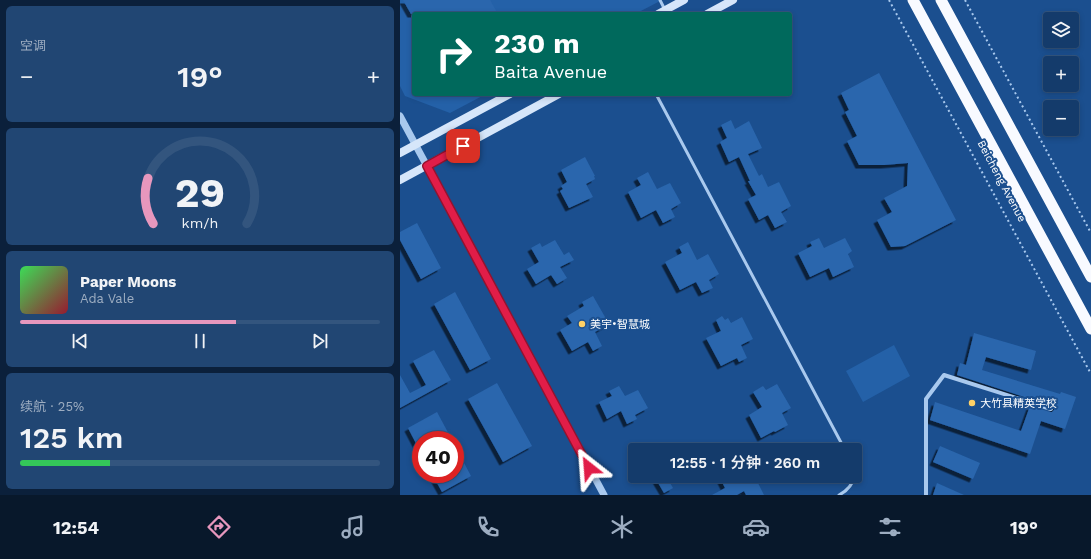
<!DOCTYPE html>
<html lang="zh">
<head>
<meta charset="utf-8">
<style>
  :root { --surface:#143b6b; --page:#214673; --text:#f1f3f6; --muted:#9dadc1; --line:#33557e; --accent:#e797bd }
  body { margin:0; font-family:"Work Sans","Noto Sans SC",sans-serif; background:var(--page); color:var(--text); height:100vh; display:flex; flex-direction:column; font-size:15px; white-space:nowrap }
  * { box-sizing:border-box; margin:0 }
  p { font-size:13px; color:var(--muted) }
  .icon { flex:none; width:22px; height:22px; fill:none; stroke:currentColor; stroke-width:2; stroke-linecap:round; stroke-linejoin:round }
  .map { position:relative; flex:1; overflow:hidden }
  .sheet { display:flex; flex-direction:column; gap:6px; padding:6px; background:#0b203b; width:400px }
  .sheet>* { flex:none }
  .top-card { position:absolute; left:12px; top:12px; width:380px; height:84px; border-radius:4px; box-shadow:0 2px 6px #0003,0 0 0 1px var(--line); background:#00695c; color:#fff; overflow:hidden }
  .fabs { position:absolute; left:643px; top:12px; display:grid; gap:8px }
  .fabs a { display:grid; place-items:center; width:36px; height:36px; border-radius:4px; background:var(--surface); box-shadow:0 2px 6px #0003,0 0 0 1px var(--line); font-size:20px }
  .speed { position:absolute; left:12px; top:431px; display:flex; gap:8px; font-size:20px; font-weight:700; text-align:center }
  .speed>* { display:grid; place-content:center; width:52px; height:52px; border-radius:50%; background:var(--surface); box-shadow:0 2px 6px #0003,0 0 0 1px var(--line); line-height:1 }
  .speed .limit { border:6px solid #d22; background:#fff; color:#111 }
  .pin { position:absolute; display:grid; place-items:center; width:34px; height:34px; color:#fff; margin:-17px; border-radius:8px; box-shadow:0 2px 6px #0006 }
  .me { position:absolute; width:44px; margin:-22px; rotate:332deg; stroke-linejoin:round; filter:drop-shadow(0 0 3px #0008) }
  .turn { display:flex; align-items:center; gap:14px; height:84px; padding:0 16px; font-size:18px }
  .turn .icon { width:52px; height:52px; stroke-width:2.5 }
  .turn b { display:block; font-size:28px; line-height:34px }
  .big { font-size:30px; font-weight:600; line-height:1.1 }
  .sheet .widget { flex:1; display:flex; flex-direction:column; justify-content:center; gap:6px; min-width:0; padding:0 14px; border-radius:6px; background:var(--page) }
  .sheet .dial { align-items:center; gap:0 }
  .dial svg { height:104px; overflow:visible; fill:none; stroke:var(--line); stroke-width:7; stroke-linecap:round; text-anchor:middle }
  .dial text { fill:var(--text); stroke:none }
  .song { display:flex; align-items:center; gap:12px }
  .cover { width:48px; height:48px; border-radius:6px; background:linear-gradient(135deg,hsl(130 70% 55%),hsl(350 70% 35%)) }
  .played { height:4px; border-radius:2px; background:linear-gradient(90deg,var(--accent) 60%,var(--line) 60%) }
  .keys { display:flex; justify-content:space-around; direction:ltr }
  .heat { display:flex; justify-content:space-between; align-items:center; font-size:22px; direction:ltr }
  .charge { height:6px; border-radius:3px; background:linear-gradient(90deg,#34c759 25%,var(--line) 0) }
  .trip { position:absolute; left:228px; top:443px; width:234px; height:40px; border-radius:4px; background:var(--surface); box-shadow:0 2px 6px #0003,0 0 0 1px var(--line); font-weight:600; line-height:40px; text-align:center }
  .tab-bar { display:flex; height:64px; justify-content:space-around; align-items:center; background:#08182b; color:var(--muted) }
  .tab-bar .icon { width:28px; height:28px }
  .tab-bar .on { color:var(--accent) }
  .tab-bar b { font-size:18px; color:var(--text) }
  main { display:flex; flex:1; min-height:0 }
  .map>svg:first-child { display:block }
  .green { fill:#2461a8 }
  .building { fill:#2a66ad; filter:url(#shadow) }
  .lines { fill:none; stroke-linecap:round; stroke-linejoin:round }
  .path { stroke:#a9c9ee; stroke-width:2; stroke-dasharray:2 3; stroke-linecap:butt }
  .service { stroke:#a9c9ee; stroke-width:3 }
  .minor { stroke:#a9c9ee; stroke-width:4 }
  .tertiary { stroke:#a9c9ee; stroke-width:7 }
  .secondary { stroke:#d6e6fa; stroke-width:8 }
  .trunk { stroke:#f8faff; stroke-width:11 }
  .route-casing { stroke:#92132f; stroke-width:10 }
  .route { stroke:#e11d48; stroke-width:7 }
  .poi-dot { fill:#ffd166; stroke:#1b4f8f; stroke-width:1.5 }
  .labels { text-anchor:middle; stroke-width:4; stroke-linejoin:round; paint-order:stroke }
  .street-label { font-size:11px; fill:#fff; stroke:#1b4f8f }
  .poi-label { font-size:11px; fill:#fff; stroke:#1b4f8f; text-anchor:start }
</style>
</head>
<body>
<main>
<section class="sheet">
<div class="widget"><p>空调</p>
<div class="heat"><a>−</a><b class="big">19°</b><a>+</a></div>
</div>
<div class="widget dial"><svg viewBox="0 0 100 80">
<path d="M14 69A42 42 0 1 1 86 69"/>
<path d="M14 69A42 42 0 0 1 10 34" stroke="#e797bd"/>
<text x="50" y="56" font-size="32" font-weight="700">29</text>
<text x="50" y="72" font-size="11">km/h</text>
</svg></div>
<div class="widget">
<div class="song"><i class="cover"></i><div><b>Paper Moons</b><p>Ada Vale</p></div></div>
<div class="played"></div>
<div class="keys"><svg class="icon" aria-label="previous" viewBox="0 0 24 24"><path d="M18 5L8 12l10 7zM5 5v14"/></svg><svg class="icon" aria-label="pause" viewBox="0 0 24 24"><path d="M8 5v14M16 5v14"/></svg><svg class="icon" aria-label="next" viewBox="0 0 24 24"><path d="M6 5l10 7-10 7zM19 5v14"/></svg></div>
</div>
<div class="widget"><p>续航 · 25%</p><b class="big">125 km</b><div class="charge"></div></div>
</section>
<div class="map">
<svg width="691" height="495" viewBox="0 0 691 495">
  <defs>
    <filter id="shadow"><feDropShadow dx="-3.5" dy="3.5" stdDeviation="0" flood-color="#0009"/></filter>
  </defs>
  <rect width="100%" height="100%" fill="#1b4f8f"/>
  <!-- green -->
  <path class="green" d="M 0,0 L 262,0 L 235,14 L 14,14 L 14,94 L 86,94 L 50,113 L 5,96 L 0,86 Z
    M 494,345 L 510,376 L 463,402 L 446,371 Z"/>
  <!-- building -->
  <path class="building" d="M 3,0 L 90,0 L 98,14 L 11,14 Z
    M 479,73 L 556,220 L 505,246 L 491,247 L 477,220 L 492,212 L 484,198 L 507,186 L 508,163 L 484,165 L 459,165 L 447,141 L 457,136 L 445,112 L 449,110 L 441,93 Z
    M 331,120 L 335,129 L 349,121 L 362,148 L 348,154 L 359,176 L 362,174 L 368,187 L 379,182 L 391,206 L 381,212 L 387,222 L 375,228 L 368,215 L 359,220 L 348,199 L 356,195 L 348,181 L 350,181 L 339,157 L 329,162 L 320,142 L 327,138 L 321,125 Z
    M 185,157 L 195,176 L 194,176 L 195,179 L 186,184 L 193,197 L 169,208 L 160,191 L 163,189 L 161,186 L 167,182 L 161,170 Z
    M 248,172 L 257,189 L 270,183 L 281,203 L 271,209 L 275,217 L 263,223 L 256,210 L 241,218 L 228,192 L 241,185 L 237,178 Z
    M 17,223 L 41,268 L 21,279 L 0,240 L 0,232 Z
    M 419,238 L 424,248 L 445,238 L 452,251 L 448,254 L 454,267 L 433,277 L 429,268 L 410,277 L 398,253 L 412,246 L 410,242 Z
    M 155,240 L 164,255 L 169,252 L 174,260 L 160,267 L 167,278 L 157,284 L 151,275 L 136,284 L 127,269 L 139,262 L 131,248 L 140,243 L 142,247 Z
    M 288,242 L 297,260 L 308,254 L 319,274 L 309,280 L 313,288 L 302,293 L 296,282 L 280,290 L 265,262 L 282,253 L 279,247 Z
    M 55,292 L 91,359 L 70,370 L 34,304 Z
    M 193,296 L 209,324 L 195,332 L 202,346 L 193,351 L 188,342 L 172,351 L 160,330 L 172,323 L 167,316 L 184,306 L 182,302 Z
    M 322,316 L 325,320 L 328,318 L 331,323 L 342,317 L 353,339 L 341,345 L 347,358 L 339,362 L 337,358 L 321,366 L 306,338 L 321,331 L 316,320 Z
    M 574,333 L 636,351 L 631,370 L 586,357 L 582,370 L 660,394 L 661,392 L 676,397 L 665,429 L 641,421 L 630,454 L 530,420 L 535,402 L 621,431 L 630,406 L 650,412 L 652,412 L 654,410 L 654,408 L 652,406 L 557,375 L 560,363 L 566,365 Z
    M 34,350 L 51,380 L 0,408 L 0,375 L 10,393 L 26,385 L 13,361 Z
    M 97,383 L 132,446 L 103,462 L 68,399 Z
    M 377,384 L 391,408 L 382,413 L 388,425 L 375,432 L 374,431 L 361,438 L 349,415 L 362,407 L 353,392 L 363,386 L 366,390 Z
    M 219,386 L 225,396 L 238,390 L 248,408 L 235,415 L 237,419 L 227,424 L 221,411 L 207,419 L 199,402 L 212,396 L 209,391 Z
    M 37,412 L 52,440 L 21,440 L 21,453 L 8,428 Z
    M 55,446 L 71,476 L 42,492 L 32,474 L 55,474 Z
    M 540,446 L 580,463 L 573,479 L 533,462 Z
    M 254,476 L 279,476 L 269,481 L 273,488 L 264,493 Z
    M 319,476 L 370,476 L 358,483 L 364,495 L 346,495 L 344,491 L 337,495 L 312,495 L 325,488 Z
    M 537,483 L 564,495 L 533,495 Z"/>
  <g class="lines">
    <!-- path -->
    <path class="path" d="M 489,0 L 691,374
      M 565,0 L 691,233"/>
    <!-- service -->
    <path class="service" d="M 260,0 L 265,10
      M 256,94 L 445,450
      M 455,469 L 456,471 L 455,476
      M 439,495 C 447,491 452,486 455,476"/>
    <!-- minor -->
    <path class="minor" d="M 526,495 L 526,399 L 544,375 L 651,409"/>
    <!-- tertiary -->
    <path class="tertiary" d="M 0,116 L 204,495"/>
    <!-- secondary -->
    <path class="secondary" d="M 258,14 L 284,0
      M 307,14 L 333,0
      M 0,153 L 110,94
      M 0,180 L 159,94"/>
    <!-- trunk -->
    <path class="trunk" d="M 513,0 L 691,329
      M 541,0 L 691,277"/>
  </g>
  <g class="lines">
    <defs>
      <path id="route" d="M 63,146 L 27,166 L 189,468"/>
    </defs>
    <!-- route casing -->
    <use href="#route" class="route-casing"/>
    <!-- route -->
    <use href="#route" class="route"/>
  </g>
  <!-- markers -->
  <g class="poi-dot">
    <circle cx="182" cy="324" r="4"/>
    <circle cx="572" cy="403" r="4"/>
  </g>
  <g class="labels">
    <!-- street labels -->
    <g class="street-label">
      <text transform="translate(602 181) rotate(62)" y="4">Beicheng Avenue</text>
    </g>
    <!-- poi labels -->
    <g class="poi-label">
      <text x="190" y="328">美宇•智慧城</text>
      <text x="580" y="407">大竹县精英学校</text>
    </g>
  </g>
</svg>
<div class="fabs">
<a><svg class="icon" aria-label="layers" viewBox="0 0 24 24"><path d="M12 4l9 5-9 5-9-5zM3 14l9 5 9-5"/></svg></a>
<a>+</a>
<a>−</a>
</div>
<div class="speed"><div class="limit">40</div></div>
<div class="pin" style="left:63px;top:146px;background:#d93025"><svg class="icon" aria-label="arrive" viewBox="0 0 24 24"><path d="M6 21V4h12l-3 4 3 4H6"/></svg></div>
<svg class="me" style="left:189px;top:468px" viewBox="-20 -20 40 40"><path d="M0-17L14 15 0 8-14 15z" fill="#e11d48" stroke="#fff" stroke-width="4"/></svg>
<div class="trip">12:55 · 1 分钟 · 260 m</div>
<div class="top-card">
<div class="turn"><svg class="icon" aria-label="right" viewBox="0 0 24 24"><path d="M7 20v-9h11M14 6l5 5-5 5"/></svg><div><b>230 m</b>Baita Avenue</div></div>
</div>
</div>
</main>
<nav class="tab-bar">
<b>12:54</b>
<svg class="icon on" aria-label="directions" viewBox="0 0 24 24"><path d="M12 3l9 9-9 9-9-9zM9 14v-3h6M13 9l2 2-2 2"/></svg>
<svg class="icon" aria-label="music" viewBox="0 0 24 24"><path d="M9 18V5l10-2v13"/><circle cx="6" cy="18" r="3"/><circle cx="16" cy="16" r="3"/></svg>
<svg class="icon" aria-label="phone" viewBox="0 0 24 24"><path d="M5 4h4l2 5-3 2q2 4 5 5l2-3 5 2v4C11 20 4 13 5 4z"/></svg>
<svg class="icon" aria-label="climate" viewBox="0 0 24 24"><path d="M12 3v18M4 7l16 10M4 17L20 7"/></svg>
<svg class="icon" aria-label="car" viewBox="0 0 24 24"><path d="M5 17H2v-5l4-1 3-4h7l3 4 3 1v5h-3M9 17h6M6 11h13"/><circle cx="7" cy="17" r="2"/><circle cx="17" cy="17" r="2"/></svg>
<svg class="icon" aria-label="filters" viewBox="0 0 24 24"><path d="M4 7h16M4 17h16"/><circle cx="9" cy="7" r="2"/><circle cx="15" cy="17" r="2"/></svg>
<b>19°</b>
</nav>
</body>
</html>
